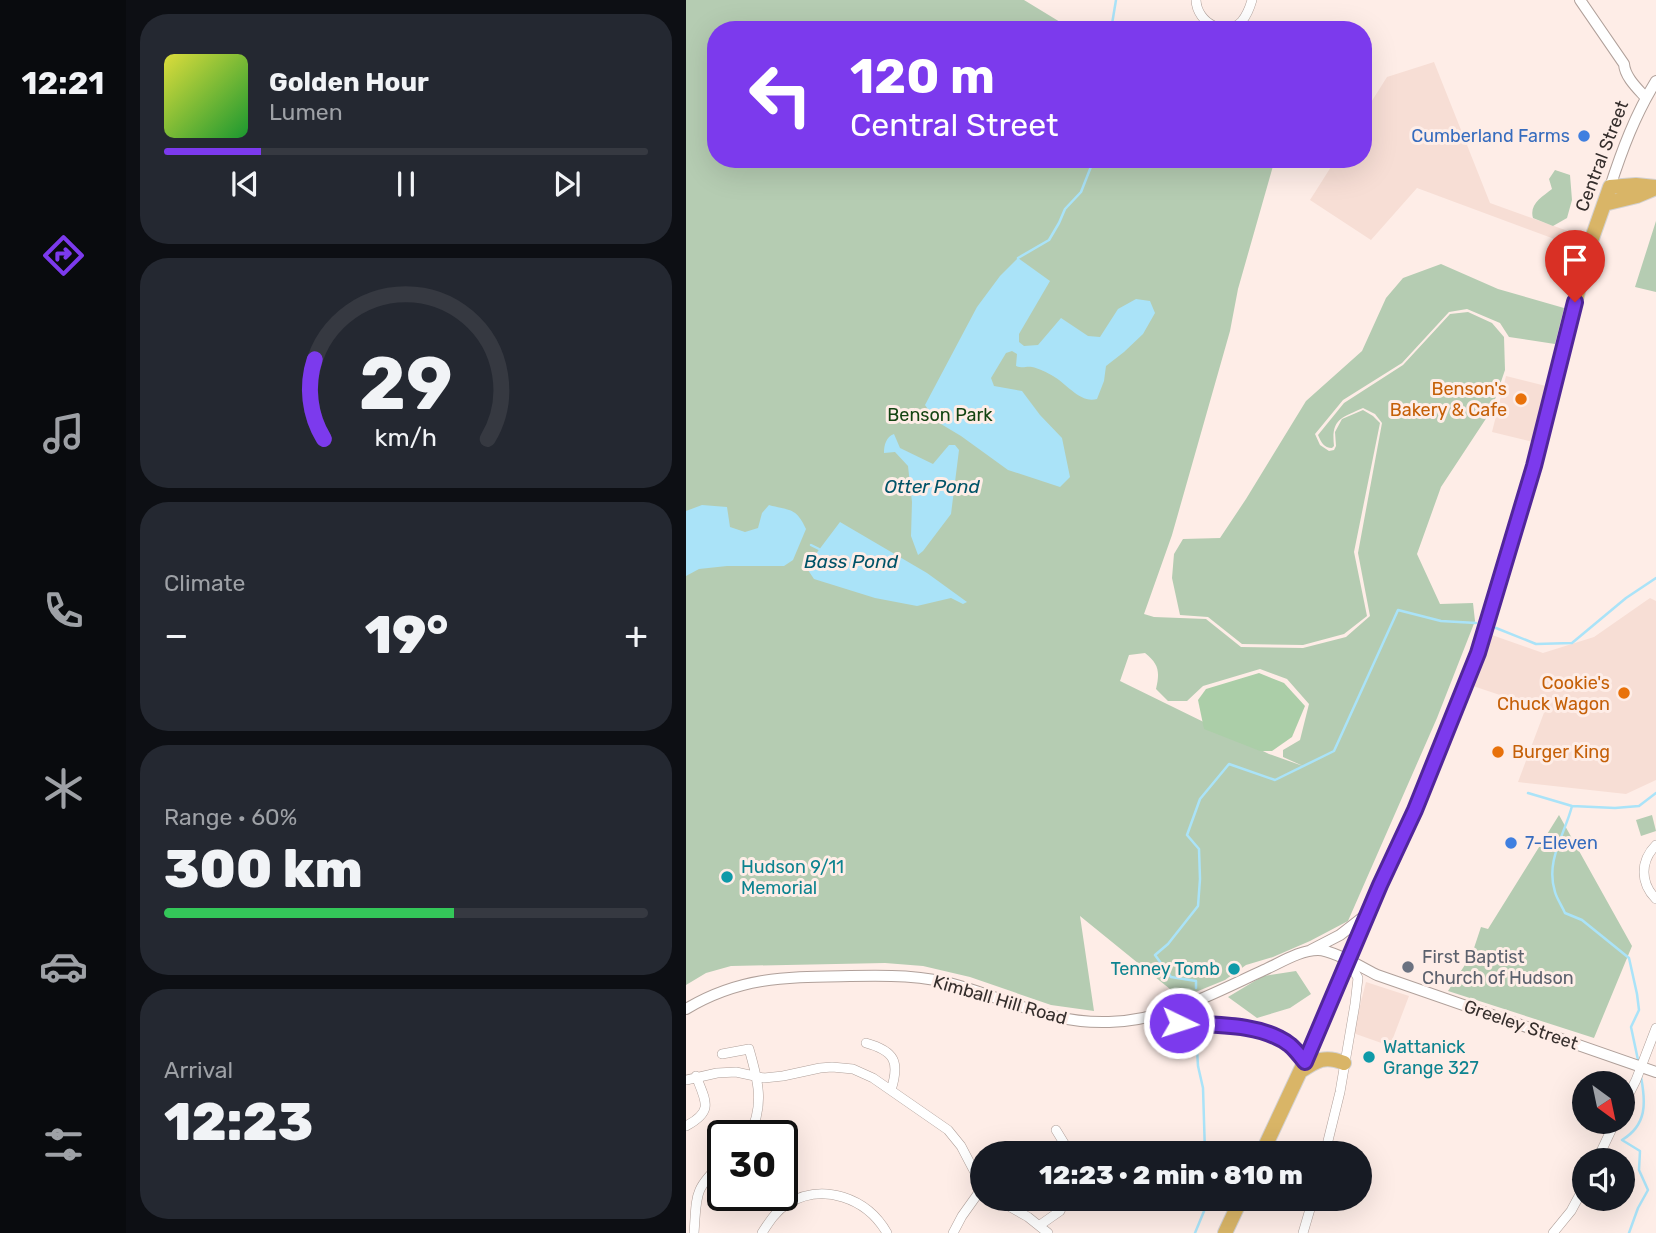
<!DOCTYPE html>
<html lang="en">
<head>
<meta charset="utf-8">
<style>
  :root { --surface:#171b24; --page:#242831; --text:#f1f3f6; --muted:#9ea1a6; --line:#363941; --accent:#7c3aed }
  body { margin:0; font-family:Rubik,sans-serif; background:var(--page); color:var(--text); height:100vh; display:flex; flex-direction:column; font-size:26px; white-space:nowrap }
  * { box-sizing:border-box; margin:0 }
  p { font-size:23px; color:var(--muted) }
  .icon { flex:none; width:38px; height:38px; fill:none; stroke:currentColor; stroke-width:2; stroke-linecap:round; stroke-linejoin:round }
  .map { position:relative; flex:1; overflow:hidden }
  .sheet { display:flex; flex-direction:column; gap:14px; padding:14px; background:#0d0f14; width:560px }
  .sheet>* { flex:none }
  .guide { position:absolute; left:21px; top:21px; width:665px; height:147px; border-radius:28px; box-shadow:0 7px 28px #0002; background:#7c3aed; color:#fff; overflow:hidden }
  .needle { width:46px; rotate:147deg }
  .controls { position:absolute; left:886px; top:1071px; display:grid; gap:14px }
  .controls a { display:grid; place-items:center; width:63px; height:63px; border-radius:50%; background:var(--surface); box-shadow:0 7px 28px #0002; font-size:35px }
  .speed { position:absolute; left:21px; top:1120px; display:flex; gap:14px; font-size:35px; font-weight:700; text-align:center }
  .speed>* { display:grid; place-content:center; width:91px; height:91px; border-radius:50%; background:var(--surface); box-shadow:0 7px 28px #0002; line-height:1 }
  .speed .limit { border:4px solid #111; border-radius:10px; background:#fff; color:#111 }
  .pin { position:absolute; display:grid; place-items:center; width:60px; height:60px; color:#fff; margin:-72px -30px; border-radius:50% 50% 50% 0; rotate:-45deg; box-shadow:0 0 7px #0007 }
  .pin .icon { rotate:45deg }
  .me { position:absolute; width:77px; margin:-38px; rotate:94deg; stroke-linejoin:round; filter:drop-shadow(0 0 5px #0008) }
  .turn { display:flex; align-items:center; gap:24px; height:147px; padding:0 28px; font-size:32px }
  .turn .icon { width:91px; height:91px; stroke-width:2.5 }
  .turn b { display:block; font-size:49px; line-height:60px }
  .big { font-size:52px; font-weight:800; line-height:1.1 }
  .sheet .card { flex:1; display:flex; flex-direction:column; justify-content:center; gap:10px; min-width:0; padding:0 24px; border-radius:28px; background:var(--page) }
  .sheet .dial { align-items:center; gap:0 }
  .dial svg { height:182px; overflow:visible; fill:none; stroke:var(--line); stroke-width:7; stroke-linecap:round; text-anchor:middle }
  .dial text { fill:var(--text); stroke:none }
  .song { display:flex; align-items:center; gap:21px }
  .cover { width:84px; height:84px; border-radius:10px; background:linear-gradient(135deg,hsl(60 70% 55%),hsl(130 70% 35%)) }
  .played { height:7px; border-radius:4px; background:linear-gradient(90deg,var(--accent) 20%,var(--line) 20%) }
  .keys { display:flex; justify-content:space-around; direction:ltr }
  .heat { display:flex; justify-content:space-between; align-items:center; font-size:38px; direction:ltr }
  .charge { height:10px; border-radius:5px; background:linear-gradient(90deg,#34c759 60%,var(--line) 0) }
  .trip { position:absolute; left:284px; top:1141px; width:402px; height:70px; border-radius:35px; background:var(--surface); box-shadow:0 7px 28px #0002; font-weight:800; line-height:70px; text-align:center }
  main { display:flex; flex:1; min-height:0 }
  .tab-bar { display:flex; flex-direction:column; width:126px; justify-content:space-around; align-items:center; background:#090b0e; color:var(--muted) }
  .tab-bar .icon { width:49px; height:49px }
  .tab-bar .current { color:var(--accent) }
  .tab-bar b { font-size:32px; color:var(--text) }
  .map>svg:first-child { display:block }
  .built { fill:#f7ded5 }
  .green { fill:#b5ccb2; fill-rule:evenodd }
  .forest { fill:#abcea8 }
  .water { fill:#aae3f8 }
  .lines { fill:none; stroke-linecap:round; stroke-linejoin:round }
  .stream { stroke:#aae3f8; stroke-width:2.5 }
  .minor-casing { stroke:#b0a09a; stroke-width:10 }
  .tertiary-casing { stroke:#b0a09a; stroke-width:12 }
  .primary-casing { stroke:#d3d1d1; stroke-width:16 }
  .minor { stroke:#fff; stroke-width:9 }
  .tertiary { stroke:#fff; stroke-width:10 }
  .primary { stroke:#d9b567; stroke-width:14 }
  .route-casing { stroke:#51269a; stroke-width:18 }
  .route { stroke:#7c3aed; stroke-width:12 }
  .shop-dot { fill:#3f7fe0; stroke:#feede7; stroke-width:2.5 }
  .food-dot { fill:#e8710a; stroke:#feede7; stroke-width:2.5 }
  .culture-dot { fill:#0f9aa8; stroke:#feede7; stroke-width:2.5 }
  .worship-dot { fill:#6b7280; stroke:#feede7; stroke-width:2.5 }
  .labels { text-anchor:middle; stroke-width:6; stroke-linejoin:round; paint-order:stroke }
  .shop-label { font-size:18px; fill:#366cbe; stroke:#feede7; text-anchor:end }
  .street-label { font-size:18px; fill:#352e2c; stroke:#feede7 }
  .food-label { font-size:18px; fill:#c56008; stroke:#feede7; text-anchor:end }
  .park-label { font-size:18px; fill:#134412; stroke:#feede7 }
  .culture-label { font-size:18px; fill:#0d838f; stroke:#feede7; text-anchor:start }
  .worship-label { font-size:18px; fill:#5b616d; stroke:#feede7; text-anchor:start }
  .water-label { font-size:19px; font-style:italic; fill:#015368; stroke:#feede7 }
</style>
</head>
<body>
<main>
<nav class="tab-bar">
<b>12:21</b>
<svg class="icon current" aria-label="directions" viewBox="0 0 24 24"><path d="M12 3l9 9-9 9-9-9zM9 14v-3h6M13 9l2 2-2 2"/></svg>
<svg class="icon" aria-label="music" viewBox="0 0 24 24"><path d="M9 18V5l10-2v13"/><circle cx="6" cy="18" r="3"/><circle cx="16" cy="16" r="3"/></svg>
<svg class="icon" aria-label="phone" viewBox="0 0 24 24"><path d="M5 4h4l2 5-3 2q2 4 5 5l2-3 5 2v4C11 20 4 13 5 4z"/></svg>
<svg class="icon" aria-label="climate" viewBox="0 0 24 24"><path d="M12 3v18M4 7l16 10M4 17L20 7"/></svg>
<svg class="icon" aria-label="car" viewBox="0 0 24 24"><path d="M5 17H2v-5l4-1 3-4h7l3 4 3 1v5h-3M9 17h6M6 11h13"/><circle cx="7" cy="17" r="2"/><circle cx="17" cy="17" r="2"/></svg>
<svg class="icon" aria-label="filters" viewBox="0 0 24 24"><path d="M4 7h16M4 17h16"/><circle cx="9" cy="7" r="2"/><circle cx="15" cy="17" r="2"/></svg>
</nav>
<section class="sheet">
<div class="card">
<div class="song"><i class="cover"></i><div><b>Golden Hour</b><p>Lumen</p></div></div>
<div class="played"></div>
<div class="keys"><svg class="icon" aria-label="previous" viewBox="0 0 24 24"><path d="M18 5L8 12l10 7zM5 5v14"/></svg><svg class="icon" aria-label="pause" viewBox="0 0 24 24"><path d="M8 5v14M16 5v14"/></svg><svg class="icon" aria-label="next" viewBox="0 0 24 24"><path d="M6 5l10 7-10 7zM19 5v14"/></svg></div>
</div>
<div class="card dial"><svg viewBox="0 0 100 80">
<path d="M14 69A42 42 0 1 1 86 69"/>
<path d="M14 69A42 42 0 0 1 10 34" stroke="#7c3aed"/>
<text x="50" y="56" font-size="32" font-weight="700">29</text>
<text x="50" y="72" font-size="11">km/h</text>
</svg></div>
<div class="card"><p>Climate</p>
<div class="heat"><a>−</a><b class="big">19°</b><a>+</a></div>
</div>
<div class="card"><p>Range · 60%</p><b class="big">300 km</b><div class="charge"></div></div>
<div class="card"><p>Arrival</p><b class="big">12:23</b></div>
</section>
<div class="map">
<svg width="970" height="1233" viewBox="0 0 970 1233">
  <rect width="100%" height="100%" fill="#feede7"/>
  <!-- built -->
  <path class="built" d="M 748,62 L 804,203 L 893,235 L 890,247 L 731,188 L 685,240 L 624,200 L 650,159 L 677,159 L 677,115 L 701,77 Z
    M 820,376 L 860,386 L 847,442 L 806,432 Z
    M 964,598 L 970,601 L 970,780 L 940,794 L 832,782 L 859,710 L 784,685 L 803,634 L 857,653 L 908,637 Z
    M 680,982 L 723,996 L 704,1046 L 667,1033 Z"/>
  <!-- green -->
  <path class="green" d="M 0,0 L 338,0 L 379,25 L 395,30 L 30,30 L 30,159 L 589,159 L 552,289 L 544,331 L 486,535 L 458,614 L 468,617 L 520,619 L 555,647 L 617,648 L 660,637 L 684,616 L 672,553 L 696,423 L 689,414 L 677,408 C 655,418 645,419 648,446 L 646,448 C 638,448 635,442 632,435 L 658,403 L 717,365 L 764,314 L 782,312 L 806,323 L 818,337 L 819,370 L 805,411 L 755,487 L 731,554 L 754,604 L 787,603 L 789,621 L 751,718 L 662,921 L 624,941 L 587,957 L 560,965 L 539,980 L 495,998 L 394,916 L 408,1011 L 365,1005 L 284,977 L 237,966 L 199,963 L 45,966 L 20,973 L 0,985 ZM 459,653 C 473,664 474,672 470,689 L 482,701 L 501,701 L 517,686 L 574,669 L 601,679 L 623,704 L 614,740 L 597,750 L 597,757 L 617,766 L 583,754 L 434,681 L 443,655 Z
    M 869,170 L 884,175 L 886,200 L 881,218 L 867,226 L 847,218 C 843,204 856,197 866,189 L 863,179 Z
    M 970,221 L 970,292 L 949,287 Z
    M 755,264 L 812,289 L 878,308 L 869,344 L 823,337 L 814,323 L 781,309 L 763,312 L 716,363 L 657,400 L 629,434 L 634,445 L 643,451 L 648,450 L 650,446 L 649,432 L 656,419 L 677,410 L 687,416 L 694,423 L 668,552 L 681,616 L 658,634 L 617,645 L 556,644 L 522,617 L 494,615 L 486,578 L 488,554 L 497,539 L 534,538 L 560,499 L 620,401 L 676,351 L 700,298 L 717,278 Z
    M 873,815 L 946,946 L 908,1038 L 762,991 L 786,954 L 795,927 L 802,929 Z
    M 966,815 L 970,831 L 955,836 L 950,820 Z
    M 610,971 L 625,994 L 604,1008 L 571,1018 L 542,997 L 577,976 Z"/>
  <!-- forest -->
  <path class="forest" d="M 573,673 L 598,683 L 619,706 L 606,737 L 586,751 L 574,751 L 518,729 L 512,700 L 520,689 Z"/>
  <!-- water -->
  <path class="water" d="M 332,258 L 364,281 L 333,334 L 333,342 L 338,346 L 352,345 L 375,318 L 402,336 L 414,337 L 432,309 L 450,299 L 464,301 L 469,313 L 457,334 L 438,352 L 420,366 L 418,381 L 411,399 C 395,404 381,384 367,376 C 362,373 352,368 346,367 C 339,366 338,369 330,366 L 331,354 L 326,351 L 320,353 L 305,378 L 308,386 L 336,391 L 354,415 L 376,438 L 384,477 L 374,487 L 322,470 L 275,436 L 250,421 L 239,405 L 291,307 L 314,276 Z
    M 208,434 L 214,448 L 247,464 L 263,445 L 269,445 L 273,450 L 265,514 L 237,551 L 232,555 L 225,536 L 226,502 L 222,466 L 209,452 L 198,453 C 198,445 200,437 208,434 Z
    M 16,505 L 41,507 L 44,527 L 59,532 L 72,528 L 76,513 L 83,505 C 104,511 110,507 120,529 L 107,560 L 98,566 L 41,566 L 13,569 L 0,576 L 0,511 Z
    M 154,522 L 241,573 L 281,602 L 277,604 L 265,598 L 231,606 L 189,598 L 128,579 L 120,567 Z"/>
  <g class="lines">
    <!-- stream -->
    <path class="stream" d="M 425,30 L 430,0
      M 332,258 L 363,240 L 373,223 L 379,209 L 395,192 L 408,159
      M 125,545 L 133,549
      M 810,628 L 850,644 L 886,643 L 940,598 L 970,578
      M 842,793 L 886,806 L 929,808 L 953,806 L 970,793
      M 886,806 C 879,834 859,861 869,892 C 871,899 876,906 879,913 L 896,920 L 943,958 L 951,994 L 953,1010 L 945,1027 L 952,1060
      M 510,988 L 510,981 L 485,977 L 469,955 L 482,944 L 512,906 L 514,879 L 513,849 L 501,835 L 514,799 L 543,764 L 589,780 L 648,751 L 712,610 L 755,621 L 790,623
      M 510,1032 L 512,1066 L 517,1088 L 519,1153
      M 509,1233 L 523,1199
      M 943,1233 L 952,1208 L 962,1190 L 953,1170 L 954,1151 L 936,1140 C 961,1125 960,1103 955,1077"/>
    <defs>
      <path id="minor" d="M 510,0 C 511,24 541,38 556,21 C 561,15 564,7 566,0
        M 970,845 C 954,861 954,883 970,899
        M 460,1019 C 502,1026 570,1019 604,1045 C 610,1050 614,1056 619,1061
        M 180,1043 C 209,1051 214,1062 205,1090
        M 36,1054 L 63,1049 C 72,1080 79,1105 63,1136
        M 0,1080 L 31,1073 L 50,1072 L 78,1078 L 97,1076 L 134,1068 L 146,1067 L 167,1069 L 187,1078 L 262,1130 L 275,1146 L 296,1186
        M 936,1108 L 950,1080 L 970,1028
        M 0,1126 C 28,1111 20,1102 10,1076
        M 370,1130 L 384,1153
        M 639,1153 L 654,1092 L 669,1004 L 672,978 L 662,960
        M 911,1160 L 929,1122
        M 310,1199 L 342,1217 L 362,1233
        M 354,1225 L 374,1211 L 379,1199
        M 8,1233 C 11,1195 7,1190 37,1162
        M 76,1233 C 83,1222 90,1211 101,1204 C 137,1182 181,1198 201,1233
        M 267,1233 L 276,1216 L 296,1188
        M 617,1233 L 627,1199
        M 867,1233 L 885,1211 L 898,1187"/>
      <path id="tertiary" d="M 894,0 L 938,64 C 939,77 951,88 960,98
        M 924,187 C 936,150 949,115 970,81
        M 625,950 L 654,935 L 681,914
        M 0,1009 C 55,976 102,977 164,976 C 201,975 238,975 274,986 C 325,1001 368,1024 423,1022 C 478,1021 528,993 578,970 C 594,963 614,950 632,950 C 647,950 677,968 691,975 L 970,1072"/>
      <path id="primary" d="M 918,204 L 951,196 L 970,188
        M 615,1071 C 631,1060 639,1055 658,1063
        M 576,1153 L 619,1061 L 694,885 L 729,810 L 792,653 L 848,466 L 904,244 L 924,187 L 950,185 L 970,187
        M 539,1233 L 555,1199"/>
    </defs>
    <!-- minor casing -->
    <use href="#minor" class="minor-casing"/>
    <!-- tertiary casing -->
    <use href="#tertiary" class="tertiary-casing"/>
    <!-- primary casing -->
    <use href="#primary" class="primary-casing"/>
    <!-- minor -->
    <use href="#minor" class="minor"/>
    <!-- tertiary -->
    <use href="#tertiary" class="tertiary"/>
    <!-- primary -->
    <use href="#primary" class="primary"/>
  </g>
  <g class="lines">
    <defs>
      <path id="route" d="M 493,1023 C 527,1025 576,1023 604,1045 C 610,1050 614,1056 619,1062 L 694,885 L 729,810 L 792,653 L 848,466 L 889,302"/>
    </defs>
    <!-- route casing -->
    <use href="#route" class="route-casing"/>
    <!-- route -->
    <use href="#route" class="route"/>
  </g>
  <!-- markers -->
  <g class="shop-dot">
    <circle cx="898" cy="136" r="7"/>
    <circle cx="825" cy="843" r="7"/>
  </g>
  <g class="food-dot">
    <circle cx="835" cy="399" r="7"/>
    <circle cx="938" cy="693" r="7"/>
    <circle cx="812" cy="752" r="7"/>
  </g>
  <g class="culture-dot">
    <circle cx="41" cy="877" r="7"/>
    <circle cx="548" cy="969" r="7"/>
    <circle cx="683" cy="1057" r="7"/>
  </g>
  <circle class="worship-dot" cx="722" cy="967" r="7"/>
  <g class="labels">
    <!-- shop labels -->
    <g class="shop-label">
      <text x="884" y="142">Cumberland Farms</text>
      <text x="839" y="849" text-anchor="start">7-Eleven</text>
    </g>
    <!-- street labels -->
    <g class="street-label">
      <text transform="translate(916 156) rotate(-69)" y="6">Central Street</text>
      <text transform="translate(314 1000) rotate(16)" y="6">Kimball Hill Road</text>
      <text transform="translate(835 1025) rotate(19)" y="6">Greeley Street</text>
    </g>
    <!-- food labels -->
    <g class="food-label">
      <text x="821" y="395">Benson's<tspan x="821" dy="21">Bakery &amp; Cafe</tspan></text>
      <text x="924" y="689">Cookie's<tspan x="924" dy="21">Chuck Wagon</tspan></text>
      <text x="826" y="758" text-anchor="start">Burger King</text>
    </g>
    <!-- park labels -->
    <g class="park-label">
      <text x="254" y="421">Benson Park</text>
    </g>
    <!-- culture labels -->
    <g class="culture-label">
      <text x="55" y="873">Hudson 9/11<tspan x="55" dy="21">Memorial</tspan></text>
      <text x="534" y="975" text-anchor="end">Tenney Tomb</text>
      <text x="697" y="1053">Wattanick<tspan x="697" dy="21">Grange 327</tspan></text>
    </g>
    <!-- worship labels -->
    <g class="worship-label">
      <text x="736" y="963">First Baptist<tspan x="736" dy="21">Church of Hudson</tspan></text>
    </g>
    <!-- water labels -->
    <g class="water-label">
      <text x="246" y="493">Otter Pond</text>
      <text x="165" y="568">Bass Pond</text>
    </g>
  </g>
</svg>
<div class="controls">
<a><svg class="needle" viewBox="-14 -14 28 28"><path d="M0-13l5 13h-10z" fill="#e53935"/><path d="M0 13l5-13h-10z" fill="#9ea1a6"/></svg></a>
<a><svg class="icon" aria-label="sound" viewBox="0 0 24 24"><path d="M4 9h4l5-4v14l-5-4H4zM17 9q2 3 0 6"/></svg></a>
</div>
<div class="speed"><div class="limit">30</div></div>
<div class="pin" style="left:889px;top:302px;background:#d93025"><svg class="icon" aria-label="arrive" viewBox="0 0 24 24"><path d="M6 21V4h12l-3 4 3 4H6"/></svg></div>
<svg class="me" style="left:493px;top:1023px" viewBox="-20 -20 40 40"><circle r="17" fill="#7c3aed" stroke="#fff" stroke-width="3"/><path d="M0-11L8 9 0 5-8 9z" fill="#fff"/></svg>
<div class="trip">12:23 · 2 min · 810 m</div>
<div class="guide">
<div class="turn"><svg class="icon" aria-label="left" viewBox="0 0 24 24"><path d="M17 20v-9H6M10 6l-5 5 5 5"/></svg><div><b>120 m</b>Central Street</div></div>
</div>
</div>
</main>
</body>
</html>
